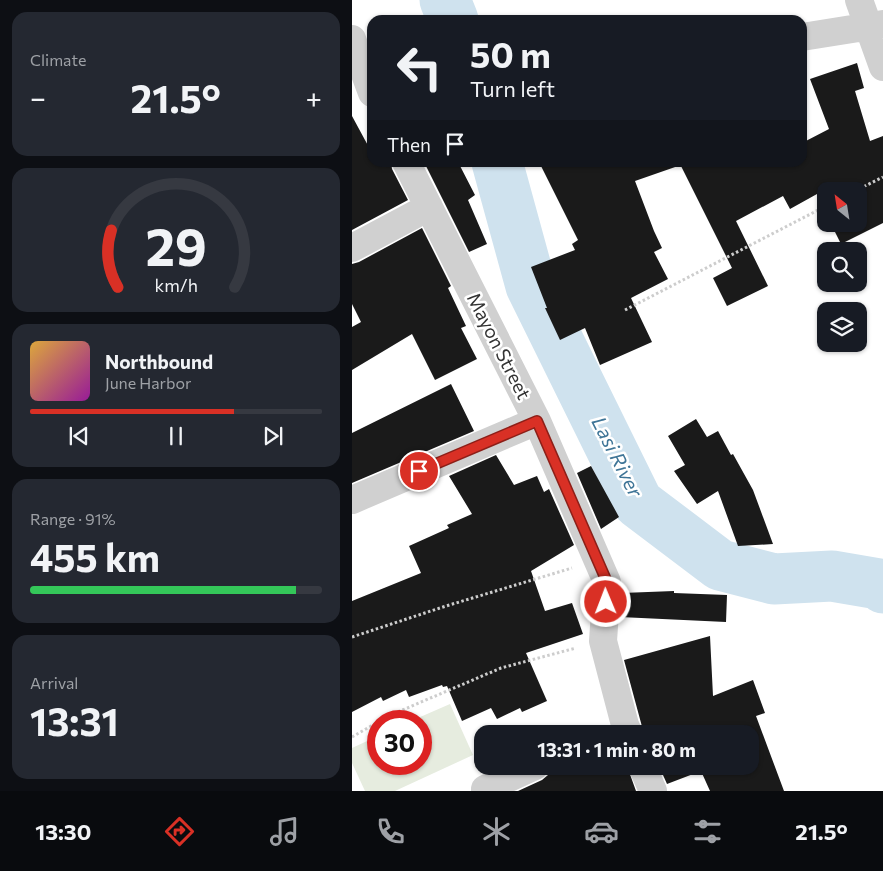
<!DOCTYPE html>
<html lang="en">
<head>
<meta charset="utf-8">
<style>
  :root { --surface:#171b24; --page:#242831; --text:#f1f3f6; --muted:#9ea1a6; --line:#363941; --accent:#d93025 }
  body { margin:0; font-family:Commissioner,sans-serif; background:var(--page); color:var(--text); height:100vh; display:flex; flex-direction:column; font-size:19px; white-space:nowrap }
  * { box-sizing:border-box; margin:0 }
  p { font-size:16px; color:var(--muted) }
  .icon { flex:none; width:28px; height:28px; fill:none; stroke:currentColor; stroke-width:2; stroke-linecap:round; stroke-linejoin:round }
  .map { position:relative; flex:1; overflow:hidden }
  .sheet { display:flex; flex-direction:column; gap:12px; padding:12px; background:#0d0f14; width:352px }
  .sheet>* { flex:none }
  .top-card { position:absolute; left:15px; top:15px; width:440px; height:152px; border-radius:15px; box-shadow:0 1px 4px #0004; background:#171b24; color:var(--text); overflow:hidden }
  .needle { width:32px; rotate:330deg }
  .tools { position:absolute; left:465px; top:182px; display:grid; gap:10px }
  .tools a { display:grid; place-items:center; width:50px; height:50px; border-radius:10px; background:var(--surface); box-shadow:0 1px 4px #0004; font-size:25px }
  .speed { position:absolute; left:15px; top:710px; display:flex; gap:10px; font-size:25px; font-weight:700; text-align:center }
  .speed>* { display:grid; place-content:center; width:65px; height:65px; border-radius:50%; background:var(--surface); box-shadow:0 1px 4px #0004; line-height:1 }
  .speed .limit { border:8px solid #d22; background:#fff; color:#111 }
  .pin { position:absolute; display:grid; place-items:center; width:42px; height:42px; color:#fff; margin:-21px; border:2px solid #fff; border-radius:50%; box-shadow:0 1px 5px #0007 }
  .me { position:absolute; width:55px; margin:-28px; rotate:359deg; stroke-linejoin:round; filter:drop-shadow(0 0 4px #0008) }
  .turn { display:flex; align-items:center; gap:18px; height:105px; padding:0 20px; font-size:22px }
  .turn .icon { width:65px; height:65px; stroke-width:2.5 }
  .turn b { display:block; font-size:35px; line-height:42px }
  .then { display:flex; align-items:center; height:48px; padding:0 20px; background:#0003; gap:10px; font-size:19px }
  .big { font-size:38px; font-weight:700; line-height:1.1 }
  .sheet .tile { flex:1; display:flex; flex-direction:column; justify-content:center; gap:8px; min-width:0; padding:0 18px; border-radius:15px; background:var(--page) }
  .sheet .dial { align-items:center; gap:0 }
  .dial svg { height:130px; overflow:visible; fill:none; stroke:var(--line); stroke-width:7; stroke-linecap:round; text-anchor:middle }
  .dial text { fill:var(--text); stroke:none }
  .song { display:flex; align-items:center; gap:15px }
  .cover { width:60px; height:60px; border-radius:8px; background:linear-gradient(135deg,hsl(40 70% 55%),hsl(300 70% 35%)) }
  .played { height:5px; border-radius:2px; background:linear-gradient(90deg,var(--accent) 70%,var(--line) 70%) }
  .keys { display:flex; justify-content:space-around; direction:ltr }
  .heat { display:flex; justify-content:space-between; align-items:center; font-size:28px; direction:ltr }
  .charge { height:8px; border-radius:4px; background:linear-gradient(90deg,#34c759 91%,var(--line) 0) }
  .trip { position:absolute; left:122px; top:725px; width:285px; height:50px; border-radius:15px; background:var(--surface); box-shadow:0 1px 4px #0004; font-weight:700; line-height:50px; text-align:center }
  .menu { display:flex; height:80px; justify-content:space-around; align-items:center; background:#090b0e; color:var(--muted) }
  .menu .icon { width:35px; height:35px }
  .menu .current { color:var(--accent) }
  .menu b { font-size:22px; color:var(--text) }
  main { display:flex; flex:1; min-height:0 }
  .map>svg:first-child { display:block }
  .green { fill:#e6ecdf }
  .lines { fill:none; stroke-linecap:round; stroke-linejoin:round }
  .river { stroke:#cfe2ee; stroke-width:51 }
  .building { fill:#1a1a1a }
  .path { stroke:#cdcdcd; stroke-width:3; stroke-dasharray:2.5 2.5; stroke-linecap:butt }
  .minor { stroke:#d0d0d0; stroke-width:28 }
  .route-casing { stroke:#8d1f18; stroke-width:12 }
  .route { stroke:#d93025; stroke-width:9 }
  .labels { text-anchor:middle; stroke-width:5; stroke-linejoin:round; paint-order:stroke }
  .street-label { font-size:19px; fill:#333; stroke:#fff }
  .water-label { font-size:20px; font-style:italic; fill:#3f7597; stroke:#fff }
</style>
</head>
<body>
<main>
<section class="sheet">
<div class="tile"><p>Climate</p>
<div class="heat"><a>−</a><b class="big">21.5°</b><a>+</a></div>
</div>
<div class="tile dial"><svg viewBox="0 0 100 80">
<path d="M14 69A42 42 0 1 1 86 69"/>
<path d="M14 69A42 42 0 0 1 10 34" stroke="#d93025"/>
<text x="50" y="56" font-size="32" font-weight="700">29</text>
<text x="50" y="72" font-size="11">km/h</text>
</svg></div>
<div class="tile">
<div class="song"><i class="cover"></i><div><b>Northbound</b><p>June Harbor</p></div></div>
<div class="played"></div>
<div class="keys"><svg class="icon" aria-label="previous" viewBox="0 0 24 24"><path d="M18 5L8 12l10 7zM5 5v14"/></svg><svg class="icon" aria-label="pause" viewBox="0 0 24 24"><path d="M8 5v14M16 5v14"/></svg><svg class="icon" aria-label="next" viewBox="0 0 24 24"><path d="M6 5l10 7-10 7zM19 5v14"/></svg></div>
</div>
<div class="tile"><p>Range · 91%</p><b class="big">455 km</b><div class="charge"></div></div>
<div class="tile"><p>Arrival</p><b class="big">13:31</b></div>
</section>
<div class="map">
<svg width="531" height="791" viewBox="0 0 531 791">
  <rect width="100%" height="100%" fill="#fff"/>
  <!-- green -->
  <path class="green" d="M 98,704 L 121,755 L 43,791 L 13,791 L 0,763 L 0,748 L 26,736 L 26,764 L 69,764 L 69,721 L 59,721 Z"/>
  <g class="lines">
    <!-- river -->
    <path class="river" d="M 93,0 L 101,20
      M 145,162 L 179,286 L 286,503 L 368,565 L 422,579 L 480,576 L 527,584 L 531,588"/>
  </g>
  <!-- building -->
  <path class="building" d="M 505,63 L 512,88 L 503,91 L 518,141 L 531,136 L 531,223 L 489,244 L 479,224 L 506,224 L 506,191 L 474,191 L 474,212 L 465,194 L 438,209 L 431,196 L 384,221 L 416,286 L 375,306 L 361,278 L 380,268 L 327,162 L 450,162 L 450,143 L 477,129 L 458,79 Z
    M 0,116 L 20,153 L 20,162 L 25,162 L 27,166 L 33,162 L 39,162 L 40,169 L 56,200 L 0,230 Z
    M 72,162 L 106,162 L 123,195 L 116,200 L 135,244 L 117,252 Z
    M 187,162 L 326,162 L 326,166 L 283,181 L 302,231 L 310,248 L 302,252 L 316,279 L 279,298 L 300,342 L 248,365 L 233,328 L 208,340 L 193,308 L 195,308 L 179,267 L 223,250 L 220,244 L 226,240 Z
    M 70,228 L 99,286 L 96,288 L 114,326 L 109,328 L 125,359 L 83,380 L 60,334 L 0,370 L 0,327 L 9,322 L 0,304 L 0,264 L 7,262 Z
    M 99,384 L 122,431 L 0,483 L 0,433 Z
    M 344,419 L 355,437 L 366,431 L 379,455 L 381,454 L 401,490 L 421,544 L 386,546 L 366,491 L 345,504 L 322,471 L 333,465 L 316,436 Z
    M 144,455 L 162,485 L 185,476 L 192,492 L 197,489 L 222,545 L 179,571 L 193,611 L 220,603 L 231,634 L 174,653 L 195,701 L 170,712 L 168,708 L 145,719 L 139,708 L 110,721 L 95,686 L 91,687 L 90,685 L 57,697 L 54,690 L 31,701 L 29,697 L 0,712 L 0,601 L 69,573 L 57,546 L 97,528 L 95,525 L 120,514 L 97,476 Z
    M 239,466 L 267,517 L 249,529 L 225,473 Z
    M 322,591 L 322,593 L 375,595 L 374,622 L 268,617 L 270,593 Z
    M 358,636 L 361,696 L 401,680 L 413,713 L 404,716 L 432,791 L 358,791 L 349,771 L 315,784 L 307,766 L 399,766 L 399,734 L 292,734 L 272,660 Z
    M 198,766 L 275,766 L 284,791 L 166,791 L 190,780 L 196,775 Z"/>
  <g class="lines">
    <!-- path -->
    <path class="path" d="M 503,191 L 531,177
      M 273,310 L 474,206
      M 0,637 L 94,606 L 220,568
      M 28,721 L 41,714 L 149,668 L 224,648
      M 0,737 L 26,722"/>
    <!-- minor -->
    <path class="minor" d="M 507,0 L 531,67
      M 450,37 L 531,24
      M 0,39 L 20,93
      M 54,162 L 185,421 L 255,582 L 251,641 L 273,725 L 277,734
      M 0,248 L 77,207
      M 0,500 L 185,421
      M 290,766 L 301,791
      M 133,789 L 183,766"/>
  </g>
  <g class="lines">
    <defs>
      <path id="route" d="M 67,471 L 185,421 L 255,582 L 254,602"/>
    </defs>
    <!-- route casing -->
    <use href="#route" class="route-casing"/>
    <!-- route -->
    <use href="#route" class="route"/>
  </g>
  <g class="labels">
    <!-- street labels -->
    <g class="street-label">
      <text transform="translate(147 346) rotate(63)" y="7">Mayon Street</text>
    </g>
    <!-- water labels -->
    <g class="water-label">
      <text transform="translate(265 457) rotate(63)" y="7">Lasi River</text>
    </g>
  </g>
</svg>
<div class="tools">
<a><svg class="needle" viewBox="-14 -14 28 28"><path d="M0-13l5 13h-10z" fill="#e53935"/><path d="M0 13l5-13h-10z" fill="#9ea1a6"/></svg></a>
<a><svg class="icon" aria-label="search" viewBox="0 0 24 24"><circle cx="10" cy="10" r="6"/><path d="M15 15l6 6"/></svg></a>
<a><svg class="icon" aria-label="layers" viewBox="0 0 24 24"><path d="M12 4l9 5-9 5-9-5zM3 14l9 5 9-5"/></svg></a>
</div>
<div class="speed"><div class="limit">30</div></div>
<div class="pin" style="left:67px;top:471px;background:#d93025"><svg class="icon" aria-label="arrive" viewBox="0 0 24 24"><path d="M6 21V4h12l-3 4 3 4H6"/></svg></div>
<svg class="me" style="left:254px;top:602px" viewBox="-20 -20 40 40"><circle r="17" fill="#d93025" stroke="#fff" stroke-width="3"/><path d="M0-11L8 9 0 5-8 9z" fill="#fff"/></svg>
<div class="trip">13:31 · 1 min · 80 m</div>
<div class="top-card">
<div class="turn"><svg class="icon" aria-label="left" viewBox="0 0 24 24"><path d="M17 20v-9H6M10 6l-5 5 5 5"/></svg><div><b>50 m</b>Turn left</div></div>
<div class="then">Then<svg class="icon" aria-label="arrive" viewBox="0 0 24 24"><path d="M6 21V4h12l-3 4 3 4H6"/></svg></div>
</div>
</div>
</main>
<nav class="menu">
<b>13:30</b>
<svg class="icon current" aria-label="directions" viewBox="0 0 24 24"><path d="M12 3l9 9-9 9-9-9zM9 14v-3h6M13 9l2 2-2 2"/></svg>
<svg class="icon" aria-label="music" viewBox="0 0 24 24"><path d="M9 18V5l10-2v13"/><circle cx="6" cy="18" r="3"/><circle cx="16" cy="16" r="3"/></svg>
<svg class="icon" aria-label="phone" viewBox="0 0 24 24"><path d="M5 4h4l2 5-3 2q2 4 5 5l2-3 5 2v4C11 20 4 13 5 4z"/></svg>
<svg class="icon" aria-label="climate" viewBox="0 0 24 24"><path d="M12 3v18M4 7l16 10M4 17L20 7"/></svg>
<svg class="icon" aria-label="car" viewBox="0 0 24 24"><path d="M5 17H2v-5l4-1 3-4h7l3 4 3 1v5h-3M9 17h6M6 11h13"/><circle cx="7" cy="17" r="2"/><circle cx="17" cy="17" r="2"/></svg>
<svg class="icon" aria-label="filters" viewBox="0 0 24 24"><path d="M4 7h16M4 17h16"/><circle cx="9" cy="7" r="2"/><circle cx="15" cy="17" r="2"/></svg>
<b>21.5°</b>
</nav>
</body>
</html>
